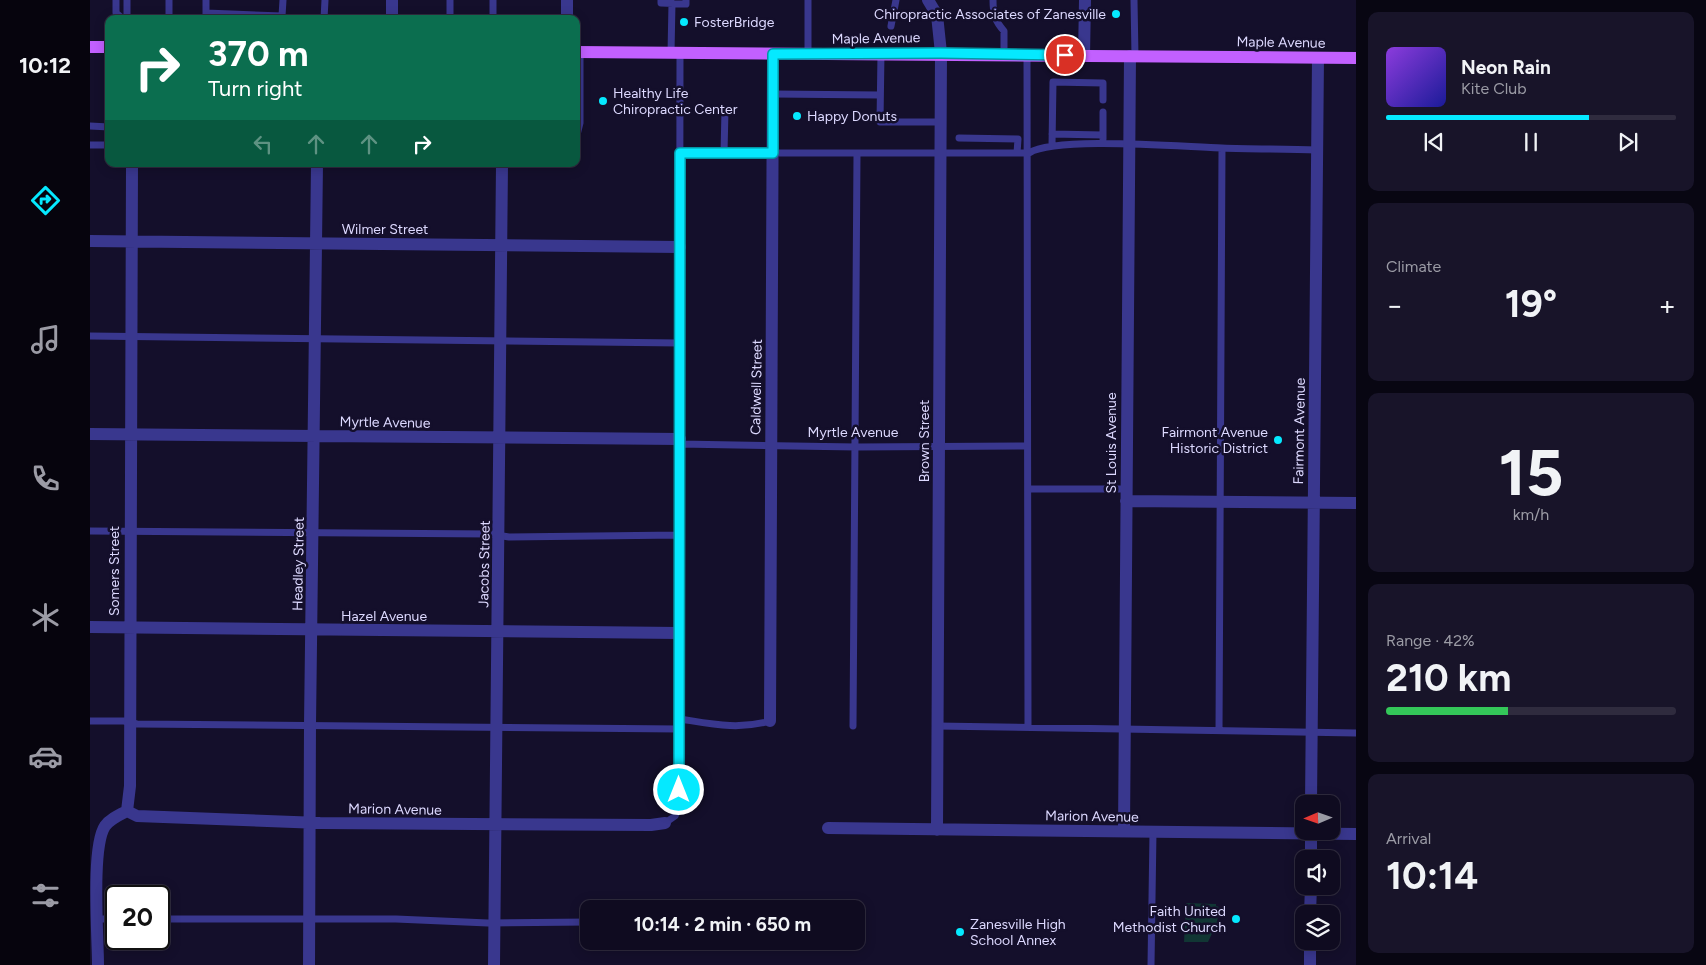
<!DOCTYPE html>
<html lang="en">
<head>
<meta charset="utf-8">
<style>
  :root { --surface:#0f0b20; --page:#181429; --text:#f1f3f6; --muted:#9b9ba5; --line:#2f2b3e; --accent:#05e9ff }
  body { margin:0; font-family:Figtree,sans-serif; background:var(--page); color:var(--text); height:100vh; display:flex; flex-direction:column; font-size:19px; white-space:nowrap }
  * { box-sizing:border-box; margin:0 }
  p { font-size:16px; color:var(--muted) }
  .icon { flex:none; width:28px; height:28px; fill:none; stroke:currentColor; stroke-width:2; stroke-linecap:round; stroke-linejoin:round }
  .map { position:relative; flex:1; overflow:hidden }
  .drawer { display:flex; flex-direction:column; gap:12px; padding:12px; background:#080612; width:350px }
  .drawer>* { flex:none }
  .banner { position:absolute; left:15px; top:15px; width:475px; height:152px; border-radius:10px; box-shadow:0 2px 12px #0003,0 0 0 1px var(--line); background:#0b6e4f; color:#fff; overflow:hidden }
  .needle { width:32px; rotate:268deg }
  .buttons { position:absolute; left:1205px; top:795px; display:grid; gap:10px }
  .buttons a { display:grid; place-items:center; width:45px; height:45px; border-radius:10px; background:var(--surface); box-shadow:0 2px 12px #0003,0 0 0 1px var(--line); font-size:25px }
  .speed { position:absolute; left:15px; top:885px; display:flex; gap:10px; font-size:25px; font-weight:700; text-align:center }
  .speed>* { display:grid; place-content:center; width:65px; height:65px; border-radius:50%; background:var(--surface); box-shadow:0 2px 12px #0003,0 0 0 1px var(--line); line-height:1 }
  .speed .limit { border:2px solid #111; border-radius:8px; background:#fff; color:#111 }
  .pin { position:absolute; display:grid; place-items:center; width:42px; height:42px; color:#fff; margin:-21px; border:2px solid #fff; border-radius:50%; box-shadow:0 1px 5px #0007 }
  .me { position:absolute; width:55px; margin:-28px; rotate:0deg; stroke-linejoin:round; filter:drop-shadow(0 0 4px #0008) }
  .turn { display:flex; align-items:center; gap:18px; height:105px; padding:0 20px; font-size:22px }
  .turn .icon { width:65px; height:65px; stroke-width:2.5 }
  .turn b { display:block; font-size:35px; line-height:42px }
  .lanes { display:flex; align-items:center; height:48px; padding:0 20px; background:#0003; justify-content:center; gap:25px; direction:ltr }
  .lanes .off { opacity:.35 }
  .big { font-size:38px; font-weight:700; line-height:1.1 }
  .drawer .widget { flex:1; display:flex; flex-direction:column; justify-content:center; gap:8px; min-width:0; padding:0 18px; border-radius:10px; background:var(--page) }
  .drawer .dial { align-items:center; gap:0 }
  .dial b { font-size:65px; line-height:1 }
  .song { display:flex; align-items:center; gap:15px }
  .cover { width:60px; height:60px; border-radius:8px; background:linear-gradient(135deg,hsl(270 70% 55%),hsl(240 70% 35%)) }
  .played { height:5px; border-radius:2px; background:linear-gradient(90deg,var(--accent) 70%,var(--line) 70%) }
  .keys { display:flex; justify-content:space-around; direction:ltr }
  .heat { display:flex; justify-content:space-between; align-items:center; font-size:28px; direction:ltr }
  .charge { height:8px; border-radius:4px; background:linear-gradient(90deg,#34c759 42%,var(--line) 0) }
  .trip { position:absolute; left:490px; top:900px; width:285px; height:50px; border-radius:10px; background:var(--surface); box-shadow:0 2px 12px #0003,0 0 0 1px var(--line); font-weight:700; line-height:50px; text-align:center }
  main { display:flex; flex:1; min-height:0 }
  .tabs { display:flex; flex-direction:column; width:90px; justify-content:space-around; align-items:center; background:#06040d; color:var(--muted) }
  .tabs .icon { width:35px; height:35px }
  .tabs .active { color:var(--accent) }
  .tabs b { font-size:22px; color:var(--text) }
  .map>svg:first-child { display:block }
  .green { fill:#113634 }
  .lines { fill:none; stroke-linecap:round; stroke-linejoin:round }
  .service { stroke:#39378e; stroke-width:7 }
  .minor { stroke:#39378e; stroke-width:12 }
  .tertiary { stroke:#39378e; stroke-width:12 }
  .primary { stroke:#c260ff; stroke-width:12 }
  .route-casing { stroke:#0397a6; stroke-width:12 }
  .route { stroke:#05e9ff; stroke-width:9 }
  .poi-dot { fill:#05e9ff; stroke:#140f2b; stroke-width:2 }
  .labels { text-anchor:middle; stroke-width:5; stroke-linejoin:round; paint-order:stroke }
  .poi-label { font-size:14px; fill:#ddd9ff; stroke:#140f2b; text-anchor:start }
  .street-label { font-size:14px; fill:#ddd9ff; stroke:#140f2b }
</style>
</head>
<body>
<main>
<nav class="tabs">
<b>10:12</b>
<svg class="icon active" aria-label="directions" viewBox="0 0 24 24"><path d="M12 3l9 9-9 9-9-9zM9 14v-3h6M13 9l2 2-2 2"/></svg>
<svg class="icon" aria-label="music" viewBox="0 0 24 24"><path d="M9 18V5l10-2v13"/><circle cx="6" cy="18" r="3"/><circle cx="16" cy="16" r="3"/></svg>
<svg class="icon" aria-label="phone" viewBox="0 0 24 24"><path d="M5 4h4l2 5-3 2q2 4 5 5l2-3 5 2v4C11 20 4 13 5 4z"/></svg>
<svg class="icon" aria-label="climate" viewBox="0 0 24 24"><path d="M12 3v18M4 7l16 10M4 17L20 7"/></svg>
<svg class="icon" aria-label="car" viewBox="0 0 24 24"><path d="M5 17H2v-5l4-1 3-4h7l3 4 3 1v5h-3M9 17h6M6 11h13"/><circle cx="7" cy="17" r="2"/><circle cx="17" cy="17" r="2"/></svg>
<svg class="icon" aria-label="filters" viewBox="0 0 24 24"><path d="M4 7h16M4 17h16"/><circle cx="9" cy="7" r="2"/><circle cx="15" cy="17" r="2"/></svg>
</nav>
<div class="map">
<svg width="1266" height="965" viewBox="0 0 1266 965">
  <rect width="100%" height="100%" fill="#140f2b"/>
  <!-- green -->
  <path class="green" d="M 1096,903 L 1126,904 L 1126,906 L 1129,907 L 1127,923 L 1118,942 L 1094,942 Z"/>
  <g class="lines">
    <!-- service -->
    <path class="service" d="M 26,0 L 26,13 L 33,19
      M 79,0 L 79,19
      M 571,0 L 571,3 L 596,4 L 596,0
      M 718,0 L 718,54
      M 903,0 C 903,14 905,21 914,31 L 914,54
      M 1044,0 L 1045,56
      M 116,13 L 116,0
      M 192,16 L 193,0
      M 37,19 L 37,0
      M 116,19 L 116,13 L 192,16 L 192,19
      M 234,19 L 235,0
      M 360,19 L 360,0
      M 403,19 L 403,0
      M 801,26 L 806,0
      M 581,53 L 582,3
      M 791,53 L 790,122 L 851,122
      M 937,55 L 938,727
      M 683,94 L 790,95
      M 0,126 L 19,127
      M 962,134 L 1013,135
      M 869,138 L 928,139 L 927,153
      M 486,139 L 490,123 L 490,52
      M 1013,139 L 1013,112
      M 0,145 L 19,145
      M 962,145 L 963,82 L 1013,83 L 1013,100
      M 591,153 L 939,153 C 966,136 1093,147 1132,148 C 1163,149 1195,149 1227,150
      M 634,153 L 635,110
      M 0,336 L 590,343
      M 590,444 L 766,447 L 936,446
      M 938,489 L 1036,489
      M 0,531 L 400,534 L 419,537 L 589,535
      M 590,719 C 622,724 648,730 680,721
      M 0,721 L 34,721 L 47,724 L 589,729
      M 763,726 L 767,154
      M 847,726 L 1266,733
      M 1129,730 L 1132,148
      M 575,823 L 585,816 L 589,807 L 590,53
      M 8,919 L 26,919
      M 69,919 L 306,919 L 398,923 L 499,922
      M 1061,965 L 1063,832"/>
    <!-- minor -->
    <path class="minor" d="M 302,19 L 302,0
      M 477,19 L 477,0
      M 994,56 L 995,0
      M 0,241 L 590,247
      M 0,434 L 590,439
      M 1036,501 L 1266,503
      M 0,627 L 589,633
      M 680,721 L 683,54
      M 1221,804 L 1228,58
      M 37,811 L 47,816 L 230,823 L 561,825 L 575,823
      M 738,828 L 1266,834
      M 847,830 L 851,53
      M 1034,831 L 1040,56
      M 1221,859 L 1221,831
      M 1220,914 L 1221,886
      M 8,965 C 8,936 1,847 15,826 C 20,819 29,815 37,811 L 40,786 L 42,164
      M 219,965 L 220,725 L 227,164
      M 404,965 L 412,164
      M 1220,965 L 1220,941"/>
    <!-- tertiary -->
    <path class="tertiary" d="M 838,0 L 847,15 L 851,53"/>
    <!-- primary -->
    <path class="primary" d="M 0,47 L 19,47
      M 486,52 L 1266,58"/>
  </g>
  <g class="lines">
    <defs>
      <path id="route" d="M 589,790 L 590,153 L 683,153 L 683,54 L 851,53 L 975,55"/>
    </defs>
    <!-- route casing -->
    <use href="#route" class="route-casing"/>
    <!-- route -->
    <use href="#route" class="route"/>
  </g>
  <!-- markers -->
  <g class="poi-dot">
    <circle cx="1026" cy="14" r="5"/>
    <circle cx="594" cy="22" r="5"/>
    <circle cx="513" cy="101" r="5"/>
    <circle cx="707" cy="116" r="5"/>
    <circle cx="1188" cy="440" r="5"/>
    <circle cx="1146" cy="919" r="5"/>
    <circle cx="870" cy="932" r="5"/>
  </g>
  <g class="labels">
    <!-- poi labels -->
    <g class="poi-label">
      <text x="1016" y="19" text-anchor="end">Chiropractic Associates of Zanesville</text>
      <text x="604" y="27">FosterBridge</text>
      <text x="523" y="98">Healthy Life<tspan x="523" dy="16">Chiropractic Center</tspan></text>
      <text x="717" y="121">Happy Donuts</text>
      <text x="1178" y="437" text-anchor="end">Fairmont Avenue<tspan x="1178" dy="16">Historic District</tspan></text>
      <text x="1136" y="916" text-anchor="end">Faith United<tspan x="1136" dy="16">Methodist Church</tspan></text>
      <text x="880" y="929">Zanesville High<tspan x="880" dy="16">School Annex</tspan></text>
    </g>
    <!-- street labels -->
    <g class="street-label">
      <text transform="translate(786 38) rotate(-1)" y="5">Maple Avenue</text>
      <text transform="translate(1191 42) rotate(1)" y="5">Maple Avenue</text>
      <text x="295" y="234">Wilmer Street</text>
      <text transform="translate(666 387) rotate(-89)" y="5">Caldwell Street</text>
      <text transform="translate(295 422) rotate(1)" y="5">Myrtle Avenue</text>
      <text transform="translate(1209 431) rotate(-89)" y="5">Fairmont Avenue</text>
      <text x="763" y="437">Myrtle Avenue</text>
      <text transform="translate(834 441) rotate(-90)" y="5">Brown Street</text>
      <text transform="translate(1021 443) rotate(-90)" y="5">St Louis Avenue</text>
      <text transform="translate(208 564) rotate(-89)" y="5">Headley Street</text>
      <text transform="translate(394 564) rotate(-89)" y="5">Jacobs Street</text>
      <text transform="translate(24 571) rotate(-90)" y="5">Somers Street</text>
      <text x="294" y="621">Hazel Avenue</text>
      <text transform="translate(305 809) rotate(1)" y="5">Marion Avenue</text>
      <text transform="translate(1002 816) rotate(1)" y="5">Marion Avenue</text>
    </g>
  </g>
</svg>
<div class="buttons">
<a><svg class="needle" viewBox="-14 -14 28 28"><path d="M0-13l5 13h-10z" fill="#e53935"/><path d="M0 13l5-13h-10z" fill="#9b9ba5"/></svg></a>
<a><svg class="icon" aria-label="sound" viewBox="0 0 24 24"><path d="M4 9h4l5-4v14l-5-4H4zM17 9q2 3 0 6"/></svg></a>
<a><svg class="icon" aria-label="layers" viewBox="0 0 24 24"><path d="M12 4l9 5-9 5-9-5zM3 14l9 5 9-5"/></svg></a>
</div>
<div class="speed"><div class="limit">20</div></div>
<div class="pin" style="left:975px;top:55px;background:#d93025"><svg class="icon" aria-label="arrive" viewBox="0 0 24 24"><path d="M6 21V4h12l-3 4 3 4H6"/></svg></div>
<svg class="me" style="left:589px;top:790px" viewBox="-20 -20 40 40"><circle r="17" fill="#05e9ff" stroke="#fff" stroke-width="3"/><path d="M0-11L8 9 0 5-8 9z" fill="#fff"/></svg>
<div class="trip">10:14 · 2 min · 650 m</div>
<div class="banner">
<div class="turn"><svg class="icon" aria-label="right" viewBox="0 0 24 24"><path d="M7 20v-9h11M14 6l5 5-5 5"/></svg><div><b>370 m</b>Turn right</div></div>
<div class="lanes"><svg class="icon off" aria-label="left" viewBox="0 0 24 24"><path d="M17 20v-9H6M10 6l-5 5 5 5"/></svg><svg class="icon off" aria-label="ahead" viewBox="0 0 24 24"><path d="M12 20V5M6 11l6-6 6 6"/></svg><svg class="icon off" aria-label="ahead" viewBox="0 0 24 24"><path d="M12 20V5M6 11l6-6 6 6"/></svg><svg class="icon" aria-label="right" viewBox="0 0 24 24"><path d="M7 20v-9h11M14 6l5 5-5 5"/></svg></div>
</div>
</div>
<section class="drawer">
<div class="widget">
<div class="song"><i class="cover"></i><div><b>Neon Rain</b><p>Kite Club</p></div></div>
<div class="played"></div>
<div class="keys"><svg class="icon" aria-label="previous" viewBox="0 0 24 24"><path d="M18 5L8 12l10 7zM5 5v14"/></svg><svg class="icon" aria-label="pause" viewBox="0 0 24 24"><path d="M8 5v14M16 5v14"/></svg><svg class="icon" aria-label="next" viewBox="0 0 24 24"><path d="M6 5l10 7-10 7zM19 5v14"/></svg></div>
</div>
<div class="widget"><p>Climate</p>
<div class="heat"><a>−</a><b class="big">19°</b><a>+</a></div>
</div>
<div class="widget dial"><b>15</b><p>km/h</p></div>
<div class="widget"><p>Range · 42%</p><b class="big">210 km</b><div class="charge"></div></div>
<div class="widget"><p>Arrival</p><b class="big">10:14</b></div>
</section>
</main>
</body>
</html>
